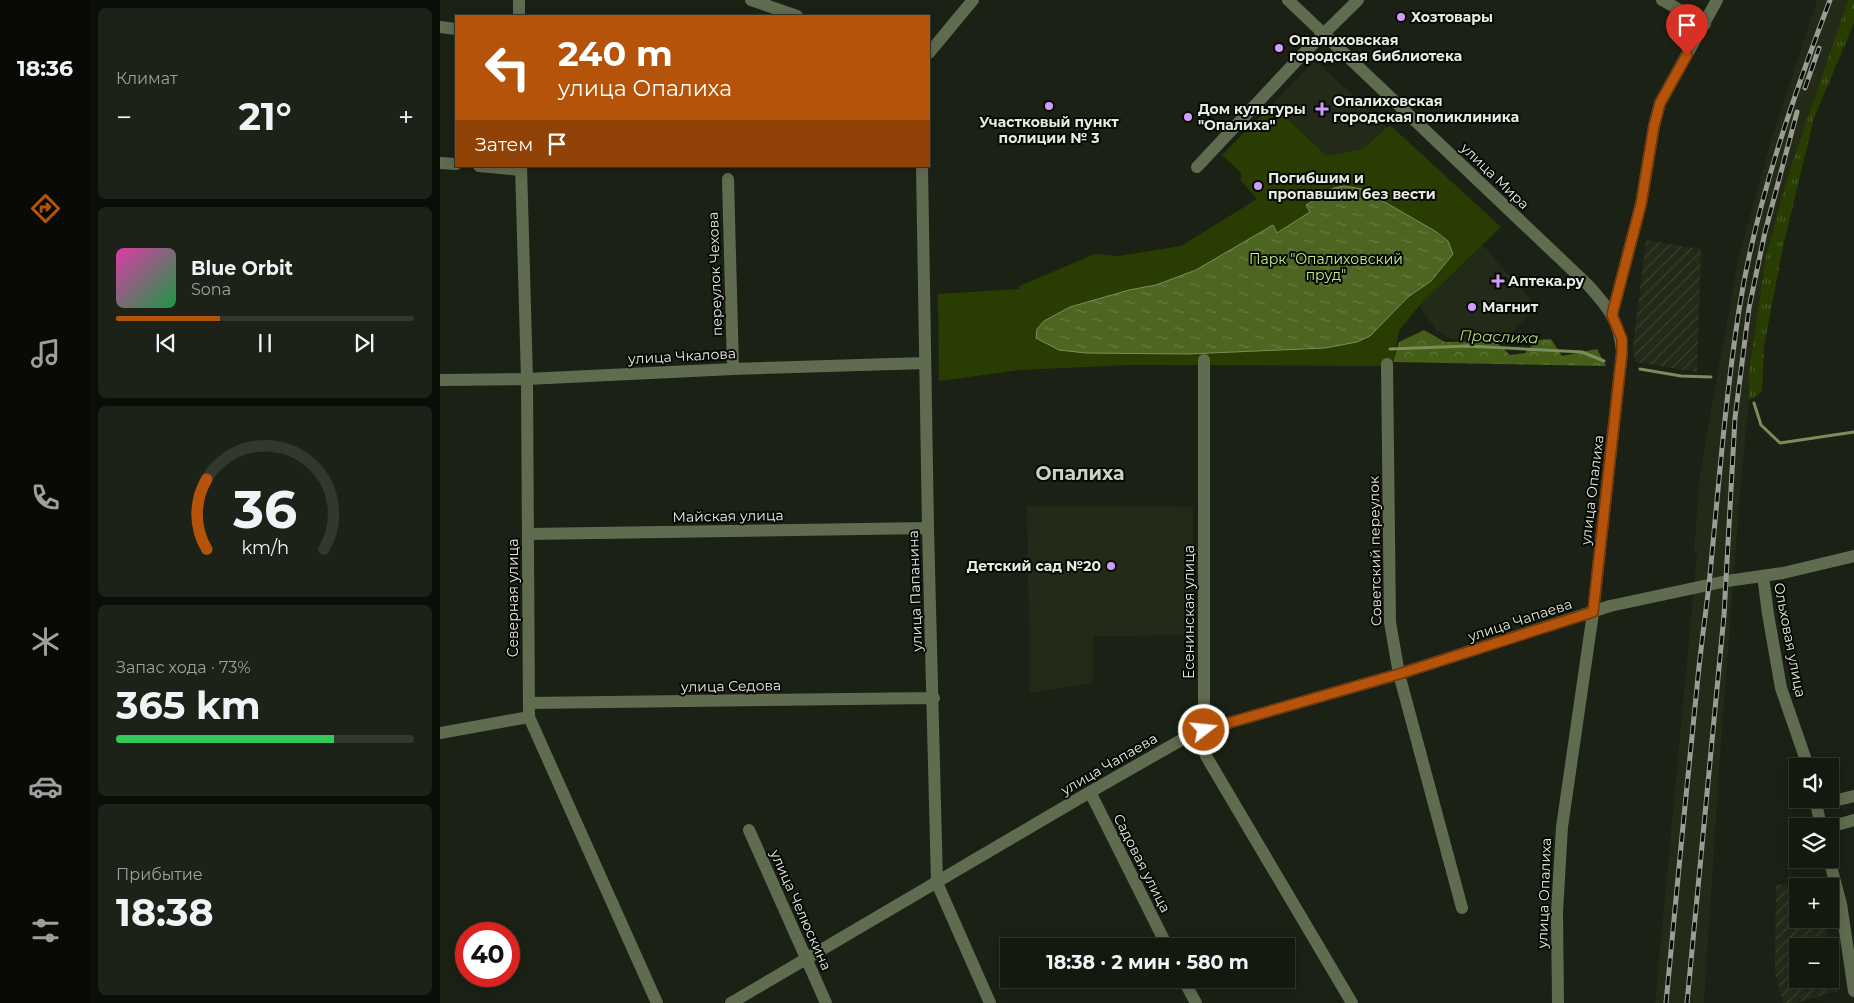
<!DOCTYPE html>
<html lang="ru">
<head>
<meta charset="utf-8">
<style>
  :root { --surface:#14190f; --page:#1d2218; --text:#f1f3f6; --muted:#9da09e; --line:#33382f; --accent:#b45309 }
  body { margin:0; font-family:Montserrat,sans-serif; background:var(--page); color:var(--text); height:100vh; display:flex; flex-direction:column; font-size:19px; white-space:nowrap }
  * { box-sizing:border-box; margin:0 }
  p { font-size:16px; color:var(--muted) }
  .icon { flex:none; width:28px; height:28px; fill:none; stroke:currentColor; stroke-width:2; stroke-linecap:round; stroke-linejoin:round }
  .map { position:relative; flex:1; overflow:hidden }
  .drawer { display:flex; flex-direction:column; gap:8px; padding:8px; background:#0b0e08; width:350px }
  .drawer>* { flex:none }
  .hud { position:absolute; left:15px; top:15px; width:475px; height:152px; border-radius:0px; box-shadow:0 2px 12px #0003,0 0 0 1px var(--line); background:#b45309; color:#fff; overflow:hidden }
  .controls { position:absolute; left:1349px; top:758px; display:grid; gap:10px }
  .controls a { display:grid; place-items:center; width:50px; height:50px; border-radius:0px; background:var(--surface); box-shadow:0 2px 12px #0003,0 0 0 1px var(--line); font-size:25px }
  .speed { position:absolute; left:15px; top:922px; display:flex; gap:10px; font-size:25px; font-weight:700; text-align:center }
  .speed>* { display:grid; place-content:center; width:65px; height:65px; border-radius:50%; background:var(--surface); box-shadow:0 2px 12px #0003,0 0 0 1px var(--line); line-height:1 }
  .speed .limit { border:8px solid #d22; background:#fff; color:#111 }
  .pin { position:absolute; display:grid; place-items:center; width:42px; height:42px; color:#fff; margin:-51px -21px; border-radius:50% 50% 50% 0; rotate:-45deg; box-shadow:0 0 5px #0007 }
  .pin .icon { rotate:45deg }
  .me { position:absolute; width:55px; margin:-28px; rotate:74deg; stroke-linejoin:round; filter:drop-shadow(0 0 4px #0008) }
  .turn { display:flex; align-items:center; gap:18px; height:105px; padding:0 20px; font-size:22px }
  .turn .icon { width:65px; height:65px; stroke-width:2.5 }
  .turn b { display:block; font-size:35px; line-height:42px }
  .then { display:flex; align-items:center; height:48px; padding:0 20px; background:#0003; gap:10px; font-size:19px }
  .big { font-size:38px; font-weight:700; line-height:1.1 }
  .drawer .card { flex:1; display:flex; flex-direction:column; justify-content:center; gap:8px; min-width:0; padding:0 18px; border-radius:8px; background:var(--page) }
  .drawer .dial { align-items:center; gap:0 }
  .dial svg { height:130px; overflow:visible; fill:none; stroke:var(--line); stroke-width:7; stroke-linecap:round; text-anchor:middle }
  .dial text { fill:var(--text); stroke:none }
  .song { display:flex; align-items:center; gap:15px }
  .cover { width:60px; height:60px; border-radius:8px; background:linear-gradient(135deg,hsl(320 70% 55%),hsl(140 70% 35%)) }
  .played { height:5px; border-radius:2px; background:linear-gradient(90deg,var(--accent) 35%,var(--line) 35%) }
  .keys { display:flex; justify-content:space-around; direction:ltr }
  .heat { display:flex; justify-content:space-between; align-items:center; font-size:28px; direction:ltr }
  .charge { height:8px; border-radius:4px; background:linear-gradient(90deg,#34c759 73%,var(--line) 0) }
  .trip { position:absolute; left:560px; top:938px; width:295px; height:50px; border-radius:0px; background:var(--surface); box-shadow:0 2px 12px #0003,0 0 0 1px var(--line); font-weight:700; line-height:50px; text-align:center }
  main { display:flex; flex:1; min-height:0 }
  .menu { display:flex; flex-direction:column; width:90px; justify-content:space-around; align-items:center; background:#080a06; color:var(--muted) }
  .menu .icon { width:35px; height:35px }
  .menu .on { color:var(--accent) }
  .menu b { font-size:22px; color:var(--text) }
  .map>svg:first-child { display:block }
  .built { fill:#232b18 }
  .industrial { fill:url(#industrial-furrows) }
  .grass { fill:url(#grass-tufts) }
  .forest { fill:url(#forest-crowns) }
  .green { fill:#293d02 }
  .water { fill:url(#water-ripples); stroke:#7a8e5b }
  .lines { fill:none; stroke-linecap:round; stroke-linejoin:round }
  .stream { stroke:#7a8e5b; stroke-width:3 }
  .minor { stroke:#606c50; stroke-width:12 }
  .rail-casing { stroke:#999e94; stroke-width:5 }
  .rail { stroke:#070905; stroke-width:3; stroke-dasharray:9; stroke-linecap:butt }
  .route-casing { stroke:#753606; stroke-width:12 }
  .route { stroke:#b45309; stroke-width:9 }
  .poi-dot { fill:#d09dfe; stroke:#070905; stroke-width:2 }
  .labels { text-anchor:middle; stroke-width:4; stroke-linejoin:round; paint-order:stroke }
  .poi-label { font-size:14px; font-weight:bold; fill:#e7ece3; stroke:#070905; text-anchor:start }
  .street-label { font-size:14px; fill:#e7ece3; stroke:#070905 }
  .park-label { font-size:14px; fill:#c4ed8d; stroke:#070905 }
  .water-label { font-size:15px; font-style:italic; fill:#b3db7b; stroke:#070905 }
  .district-label { font-size:19px; font-weight:bold; fill:#cbd3c2; stroke:#070905 }
</style>
</head>
<body>
<main>
<nav class="menu">
<b>18:36</b>
<svg class="icon on" aria-label="directions" viewBox="0 0 24 24"><path d="M12 3l9 9-9 9-9-9zM9 14v-3h6M13 9l2 2-2 2"/></svg>
<svg class="icon" aria-label="music" viewBox="0 0 24 24"><path d="M9 18V5l10-2v13"/><circle cx="6" cy="18" r="3"/><circle cx="16" cy="16" r="3"/></svg>
<svg class="icon" aria-label="phone" viewBox="0 0 24 24"><path d="M5 4h4l2 5-3 2q2 4 5 5l2-3 5 2v4C11 20 4 13 5 4z"/></svg>
<svg class="icon" aria-label="climate" viewBox="0 0 24 24"><path d="M12 3v18M4 7l16 10M4 17L20 7"/></svg>
<svg class="icon" aria-label="car" viewBox="0 0 24 24"><path d="M5 17H2v-5l4-1 3-4h7l3 4 3 1v5h-3M9 17h6M6 11h13"/><circle cx="7" cy="17" r="2"/><circle cx="17" cy="17" r="2"/></svg>
<svg class="icon" aria-label="filters" viewBox="0 0 24 24"><path d="M4 7h16M4 17h16"/><circle cx="9" cy="7" r="2"/><circle cx="15" cy="17" r="2"/></svg>
</nav>
<section class="drawer">
<div class="card"><p>Климат</p>
<div class="heat"><a>−</a><b class="big">21°</b><a>+</a></div>
</div>
<div class="card">
<div class="song"><i class="cover"></i><div><b>Blue Orbit</b><p>Sona</p></div></div>
<div class="played"></div>
<div class="keys"><svg class="icon" aria-label="previous" viewBox="0 0 24 24"><path d="M18 5L8 12l10 7zM5 5v14"/></svg><svg class="icon" aria-label="pause" viewBox="0 0 24 24"><path d="M8 5v14M16 5v14"/></svg><svg class="icon" aria-label="next" viewBox="0 0 24 24"><path d="M6 5l10 7-10 7zM19 5v14"/></svg></div>
</div>
<div class="card dial"><svg viewBox="0 0 100 80">
<path d="M14 69A42 42 0 1 1 86 69"/>
<path d="M14 69A42 42 0 0 1 14 26" stroke="#b45309"/>
<text x="50" y="56" font-size="32" font-weight="700">36</text>
<text x="50" y="72" font-size="11">km/h</text>
</svg></div>
<div class="card"><p>Запас хода · 73%</p><b class="big">365 km</b><div class="charge"></div></div>
<div class="card"><p>Прибытие</p><b class="big">18:38</b></div>
</section>
<div class="map">
<svg width="1414" height="1003" viewBox="0 0 1414 1003">
  <defs>
    <pattern id="industrial-furrows" width="10" height="10" patternUnits="userSpaceOnUse" patternTransform="scale(1.25)"><rect width="10" height="10" fill="#232b18"/><path d="M-1 1l2-2M0 10L10 0M9 11l2-2" fill="none" stroke="#38402e"/></pattern>
    <pattern id="grass-tufts" width="24" height="20" patternUnits="userSpaceOnUse" patternTransform="scale(1.25)"><rect width="24" height="20" fill="#293d02"/><path d="M3 7l-1-3M5 7V3M7 7l1-3M15 17l-1-3M17 17v-4M19 17l1-3" fill="none" stroke="#485927"/></pattern>
    <pattern id="forest-crowns" width="20" height="18" patternUnits="userSpaceOnUse" patternTransform="scale(1.25)"><rect width="20" height="18" fill="#455f19"/><path d="M2 6a3 3 0 1 1 6 0M12 15a3 3 0 1 1 6 0" fill="none" stroke="#60763a"/></pattern>
    <pattern id="water-ripples" width="26" height="14" patternUnits="userSpaceOnUse" patternTransform="scale(1.25)"><rect width="26" height="14" fill="#4c6621"/><path d="M2 4q2-2 4 0t4 0M15 11q2-2 4 0t4 0" fill="none" stroke="#667c41"/></pattern>
  </defs>
  <rect width="100%" height="100%" fill="#1b2114"/>
  <!-- built -->
  <path class="built" d="M 1377,0 L 1408,0 L 1348,175 L 1326,256 L 1309,370 L 1309,400 L 1300,494 L 1279,769 L 1264,1003 L 1215,1003 L 1257,554 L 1254,552 L 1259,483 L 1269,421 L 1299,256 L 1330,144 Z
    M 875,60 L 947,127 L 923,149 L 887,156 L 832,105 Z
    M 1043,245 L 1091,300 L 1085,305 L 1092,312 L 1061,343 L 1010,339 L 997,331 L 979,306 Z
    M 587,506 L 753,507 L 753,635 L 653,636 L 653,683 L 590,693 Z"/>
  <!-- industrial -->
  <path class="industrial" d="M 1206,240 L 1261,249 L 1257,372 L 1195,362 L 1193,347 Z
    M 1379,882 L 1379,886 L 1358,886 L 1358,919 L 1385,919 L 1389,946 L 1358,946 L 1358,979 L 1390,979 L 1390,950 L 1397,991 L 1356,1003 L 1343,1003 L 1335,972 L 1336,885 Z"/>
  <!-- grass -->
  <path class="grass" d="M 1408,0 L 1414,0 L 1414,23 L 1374,118 L 1343,247 L 1324,346 L 1322,391 L 1316,397 L 1309,400 L 1309,370 L 1326,256 L 1348,175 Z"/>
  <!-- forest -->
  <path class="forest" d="M 984,330 L 1005,342 L 1055,341 L 1070,355 L 1085,353 L 1097,340 L 1111,339 L 1122,356 L 1157,349 L 1166,366 L 953,362 L 959,342 Z"/>
  <!-- green -->
  <path class="green" d="M 832,105 L 887,156 L 923,149 L 947,127 L 951,126 L 1061,227 L 979,306 L 959,331 L 953,362 L 939,366 L 690,365 L 580,370 L 499,381 L 498,294 L 579,289 L 579,286 L 655,254 L 678,256 L 741,246 L 817,199 L 801,181 L 801,173 L 782,155 Z"/>
  <!-- water -->
  <path class="water" d="M 904,186 L 922,189 L 995,231 L 1008,241 L 1013,254 L 991,281 L 968,297 L 930,336 L 917,342 L 885,348 L 748,354 L 646,353 L 619,350 L 596,338 L 597,329 L 604,321 L 630,307 L 689,290 L 716,285 L 756,270 L 833,225 L 837,233 L 870,212 L 866,205 L 894,188 Z"/>
  <g class="lines">
    <!-- stream -->
    <path class="stream" d="M 950,349 L 1027,346 L 1142,352 L 1164,361
      M 1200,369 L 1241,376 L 1271,377
      M 1314,403 L 1321,425 L 1340,443 L 1414,432"/>
    <!-- minor -->
    <path class="minor" d="M 79,0 L 79,16
      M 311,0 L 357,16
      M 848,0 L 1148,285 C 1168,307 1180,322 1182,352 L 1153,613 L 1122,827 L 1117,912 L 1118,1003
      M 1222,0 L 1265,24
      M 0,27 L 16,29
      M 489,53 L 533,0
      M 0,163 L 16,164
      M 39,166 L 81,170
      M 81,166 L 87,379 L 89,717 L 217,1003
      M 482,166 L 488,528 L 497,883 L 550,1003
      M 757,167 L 862,55 L 918,0
      M 288,179 L 293,369
      M 1172,315 L 1201,204 L 1214,126 L 1220,103 L 1277,0
      M 764,360 L 764,730 L 761,742 L 766,756 L 912,1003
      M 947,364 L 950,622 L 959,674 L 1022,908
      M 0,380 L 87,379 L 293,369 L 485,363
      M 88,534 L 488,528
      M 1323,576 L 1328,614 L 1341,688 L 1368,766
      M 89,703 L 494,698
      M 0,733 L 89,717
      M 650,792 L 727,946
      M 1375,799 L 1381,826
      M 1376,805 L 1414,796
      M 1390,827 L 1414,820
      M 309,830 L 386,1003
      M 1389,859 L 1401,904 L 1414,991
      M 743,979 L 756,1003
      M 291,1003 L 650,792 L 743,739 L 764,730 L 959,674 L 1170,606 L 1287,581 L 1343,573 L 1414,556"/>
    <defs>
      <path id="rail" d="M 1365,88 L 1379,48
        M 1226,1003 C 1236,898 1246,792 1257,687 C 1260,653 1265,619 1269,585 C 1278,493 1285,401 1299,310 C 1316,203 1352,100 1390,0
        M 1247,1003 L 1284,615 L 1295,418 L 1309,308 L 1325,232 L 1357,112"/>
    </defs>
    <!-- rail casing -->
    <use href="#rail" class="rail-casing"/>
    <!-- rail -->
    <use href="#rail" class="rail"/>
  </g>
  <g class="lines">
    <defs>
      <path id="route" d="M 764,730 L 959,674 L 1153,612 L 1182,352 L 1182,339 L 1172,315 L 1201,204 L 1214,126 L 1220,103 L 1247,55"/>
    </defs>
    <!-- route casing -->
    <use href="#route" class="route-casing"/>
    <!-- route -->
    <use href="#route" class="route"/>
  </g>
  <!-- markers -->
  <g class="poi-dot">
    <circle cx="961" cy="17" r="5"/>
    <circle cx="839" cy="48" r="5"/>
    <circle cx="609" cy="106" r="5"/>
    <path d="M879.5 101.5h5v5h5v5h-5v5h-5v-5h-5v-5h5z"/>
    <circle cx="748" cy="117" r="5"/>
    <circle cx="818" cy="186" r="5"/>
    <path d="M1055.5 273.5h5v5h5v5h-5v5h-5v-5h-5v-5h5z"/>
    <circle cx="1032" cy="307" r="5"/>
    <circle cx="671" cy="566" r="5"/>
  </g>
  <g class="labels">
    <!-- poi labels -->
    <g class="poi-label">
      <text x="971" y="22">Хозтовары</text>
      <text x="849" y="45">Опалиховская<tspan x="849" dy="16">городская библиотека</tspan></text>
      <text x="893" y="106">Опалиховская<tspan x="893" dy="16">городская поликлиника</tspan></text>
      <text x="758" y="114">Дом культуры<tspan x="758" dy="16">"Опалиха"</tspan></text>
      <text x="609" y="127" text-anchor="middle">Участковый пункт<tspan x="609" dy="16">полиции № 3</tspan></text>
      <text x="828" y="183">Погибшим и<tspan x="828" dy="16">пропавшим без вести</tspan></text>
      <text x="1068" y="286">Аптека.ру</text>
      <text x="1042" y="312">Магнит</text>
      <text x="661" y="571" text-anchor="end">Детский сад №20</text>
    </g>
    <!-- street labels -->
    <g class="street-label">
      <text transform="translate(1055 176) rotate(44)" y="5">улица Мира</text>
      <text transform="translate(275 274) rotate(-92)" y="5">переулок Чехова</text>
      <text transform="translate(242 356) rotate(-3)" y="5">улица Чкалова</text>
      <text transform="translate(1152 490) rotate(-83)" y="5">улица Опалиха</text>
      <text transform="translate(288 516) rotate(-1)" y="5">Майская улица</text>
      <text transform="translate(935 551) rotate(-91)" y="5">Советский переулок</text>
      <text transform="translate(475 591) rotate(-92)" y="5">улица Папанина</text>
      <text transform="translate(73 598) rotate(-90)" y="5">Северная улица</text>
      <text transform="translate(749 612) rotate(-90)" y="5">Есенинская улица</text>
      <text transform="translate(1080 620) rotate(-18)" y="5">улица Чапаева</text>
      <text transform="translate(1350 640) rotate(79)" y="5">Ольховая улица</text>
      <text transform="translate(291 686) rotate(-1)" y="5">улица Седова</text>
      <text transform="translate(669 764) rotate(-30)" y="5">улица Чапаева</text>
      <text transform="translate(702 863) rotate(63)" y="5">Садовая улица</text>
      <text transform="translate(1104 893) rotate(-88)" y="5">улица Опалиха</text>
      <text transform="translate(361 910) rotate(66)" y="5">улица Челюскина</text>
    </g>
    <!-- park labels -->
    <g class="park-label">
      <text x="886" y="264">Парк "Опалиховский<tspan x="886" dy="16">пруд"</tspan></text>
    </g>
    <!-- water labels -->
    <g class="water-label">
      <text transform="translate(1059 337) rotate(2)" y="5">Праслиха</text>
    </g>
    <!-- district labels -->
    <g class="district-label">
      <text x="640" y="480">Опалиха</text>
    </g>
  </g>
</svg>
<div class="controls">
<a><svg class="icon" aria-label="sound" viewBox="0 0 24 24"><path d="M4 9h4l5-4v14l-5-4H4zM17 9q2 3 0 6"/></svg></a>
<a><svg class="icon" aria-label="layers" viewBox="0 0 24 24"><path d="M12 4l9 5-9 5-9-5zM3 14l9 5 9-5"/></svg></a>
<a>+</a>
<a>−</a>
</div>
<div class="speed"><div class="limit">40</div></div>
<div class="pin" style="left:1247px;top:55px;background:#d93025"><svg class="icon" aria-label="arrive" viewBox="0 0 24 24"><path d="M6 21V4h12l-3 4 3 4H6"/></svg></div>
<svg class="me" style="left:764px;top:730px" viewBox="-20 -20 40 40"><circle r="17" fill="#b45309" stroke="#fff" stroke-width="3"/><path d="M0-11L8 9 0 5-8 9z" fill="#fff"/></svg>
<div class="trip">18:38 · 2 мин · 580 m</div>
<div class="hud">
<div class="turn"><svg class="icon" aria-label="left" viewBox="0 0 24 24"><path d="M17 20v-9H6M10 6l-5 5 5 5"/></svg><div><b>240 m</b>улица Опалиха</div></div>
<div class="then">Затем<svg class="icon" aria-label="arrive" viewBox="0 0 24 24"><path d="M6 21V4h12l-3 4 3 4H6"/></svg></div>
</div>
</div>
</main>
</body>
</html>
